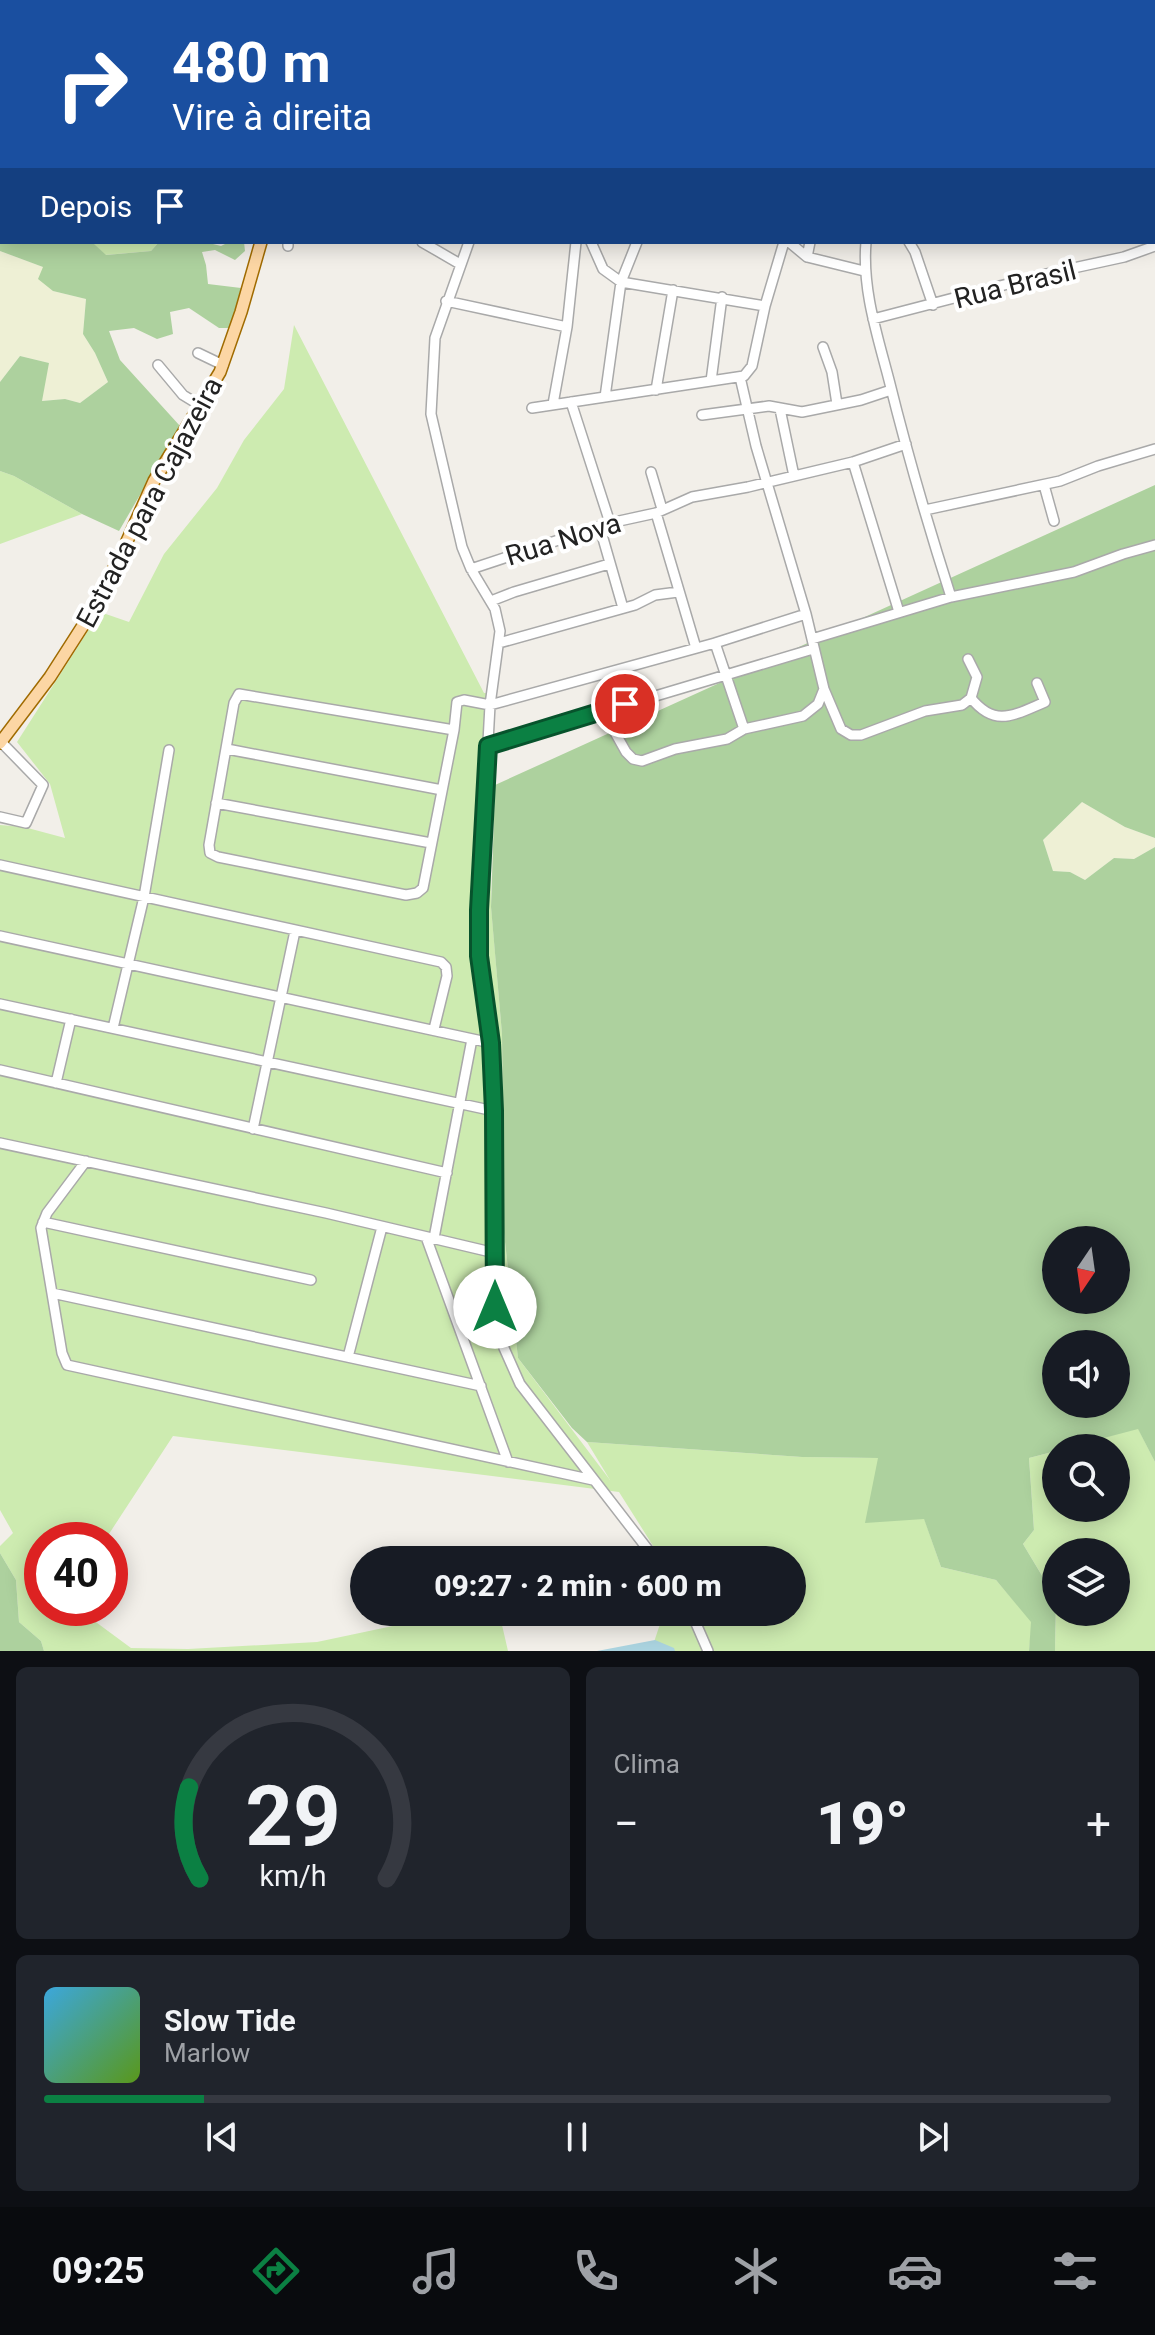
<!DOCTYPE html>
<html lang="pt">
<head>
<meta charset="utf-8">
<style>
  :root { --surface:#171b24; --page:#20242c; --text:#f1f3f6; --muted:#9ea1a6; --line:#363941; --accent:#0b8043 }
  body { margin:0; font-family:Roboto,sans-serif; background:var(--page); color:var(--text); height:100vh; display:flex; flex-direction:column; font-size:30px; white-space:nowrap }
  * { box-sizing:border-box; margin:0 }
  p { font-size:26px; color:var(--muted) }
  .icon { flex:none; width:44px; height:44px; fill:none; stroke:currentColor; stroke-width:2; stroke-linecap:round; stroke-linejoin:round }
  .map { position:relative; height:1651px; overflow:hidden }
  .drawer { display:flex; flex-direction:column; gap:16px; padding:16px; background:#0d0f14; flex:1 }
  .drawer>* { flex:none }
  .banner { position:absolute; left:0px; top:0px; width:1156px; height:244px; box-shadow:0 4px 20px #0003; background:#1a4fa0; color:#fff; overflow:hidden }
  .needle { width:52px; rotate:193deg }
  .tools { position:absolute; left:1042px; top:1226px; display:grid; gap:16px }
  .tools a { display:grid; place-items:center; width:88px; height:88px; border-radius:50%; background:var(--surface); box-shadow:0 4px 20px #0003; font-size:40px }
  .speed { position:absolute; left:24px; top:1522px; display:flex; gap:16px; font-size:40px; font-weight:700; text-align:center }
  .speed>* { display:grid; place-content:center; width:104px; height:104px; border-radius:50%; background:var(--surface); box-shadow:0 4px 20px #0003; line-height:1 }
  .speed .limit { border:12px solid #d22; background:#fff; color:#111 }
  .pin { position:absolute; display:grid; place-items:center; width:68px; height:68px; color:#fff; margin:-34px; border:4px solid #fff; border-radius:50%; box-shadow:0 2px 8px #0007 }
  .me { position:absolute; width:88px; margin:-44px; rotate:0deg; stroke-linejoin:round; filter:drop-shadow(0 0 6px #0008) }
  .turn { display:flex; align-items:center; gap:28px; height:168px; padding:0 40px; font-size:36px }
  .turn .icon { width:104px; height:104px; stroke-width:2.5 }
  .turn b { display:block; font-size:56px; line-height:68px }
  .then { display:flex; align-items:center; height:76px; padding:0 40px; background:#0003; gap:16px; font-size:30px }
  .big { font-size:60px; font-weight:800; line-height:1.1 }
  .drawer .widget { flex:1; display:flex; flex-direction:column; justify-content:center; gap:12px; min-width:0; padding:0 28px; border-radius:12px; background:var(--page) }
  .drawer .dial { align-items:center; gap:0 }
  .dial svg { height:208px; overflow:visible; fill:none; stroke:var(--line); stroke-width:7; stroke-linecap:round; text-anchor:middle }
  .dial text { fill:var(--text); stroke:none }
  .song { display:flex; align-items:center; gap:24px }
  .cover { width:96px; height:96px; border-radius:12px; background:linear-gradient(135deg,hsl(200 70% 55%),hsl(90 70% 35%)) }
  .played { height:8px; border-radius:4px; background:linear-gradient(90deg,var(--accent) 15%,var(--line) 15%) }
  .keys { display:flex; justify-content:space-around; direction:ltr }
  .heat { display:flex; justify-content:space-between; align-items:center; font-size:44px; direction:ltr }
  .drawer .tiles { flex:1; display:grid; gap:16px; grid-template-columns:1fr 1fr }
  .widget:last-child { grid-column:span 2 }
  .trip { position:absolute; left:350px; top:1546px; width:456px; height:80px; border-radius:40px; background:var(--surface); box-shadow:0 4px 20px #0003; font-weight:800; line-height:80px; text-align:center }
  .tabs { display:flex; height:128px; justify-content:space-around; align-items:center; background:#090b0e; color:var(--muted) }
  .tabs .icon { width:56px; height:56px }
  .tabs .current { color:var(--accent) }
  .tabs b { font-size:36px; color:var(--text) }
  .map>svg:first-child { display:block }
  .farmland { fill:#eef0d5 }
  .grass { fill:#cdebb0; fill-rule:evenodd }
  .forest { fill:#add19e; fill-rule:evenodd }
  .water { fill:#aad3df }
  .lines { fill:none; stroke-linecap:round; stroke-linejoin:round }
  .stream { stroke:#aad3df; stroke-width:2 }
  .minor-casing { stroke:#a9a9a9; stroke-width:12 }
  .major-casing { stroke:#a06b00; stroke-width:14 }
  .minor { stroke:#fff; stroke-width:9 }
  .major { stroke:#fcd6a4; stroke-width:11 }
  .route-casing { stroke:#07532c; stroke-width:20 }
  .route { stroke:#0b8043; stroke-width:14 }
  .labels { text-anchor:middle; stroke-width:8; stroke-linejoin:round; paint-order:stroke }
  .street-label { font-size:28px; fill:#222; stroke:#fff }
</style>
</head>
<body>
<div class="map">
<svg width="1155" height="1651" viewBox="0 0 1155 1651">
  <rect width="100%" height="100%" fill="#f2efe9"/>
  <!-- farmland -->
  <path class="farmland" d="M 0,251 L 43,267 L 53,291 L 86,299 L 83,334 L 95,353 L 108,382 L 80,403 L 65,399 L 41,401 L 49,363 L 20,356 L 0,382 Z
    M 1082,802 L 1125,827 L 1155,838 L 1155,847 L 1134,859 L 1114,858 L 1085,880 L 1070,872 L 1053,871 L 1043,840 Z"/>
  <!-- grass -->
  <path class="grass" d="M 92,242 L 159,242 L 151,251 L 105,255 Z
    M 294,325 L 484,693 L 492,693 L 491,906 L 502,1034 L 504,1233 L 518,1358 L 610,1480 L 587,1442 L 802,1457 L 879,1458 L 924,1518 L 941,1567 L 996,1580 L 1032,1622 L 1029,1651 L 651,1651 L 664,1612 L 792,1612 L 792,1560 L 662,1560 L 619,1492 L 173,1436 L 105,1540 L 42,1540 L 42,1608 L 88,1608 L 89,1617 L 131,1648 L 188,1649 L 317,1642 L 459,1612 L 499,1612 L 508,1651 L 44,1651 L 41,1641 L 19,1622 L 16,1580 L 0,1553 L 0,1546 L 13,1533 L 0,1510 L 0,825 L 24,827 L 65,838 L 50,784 L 17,742 L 100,612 L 129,622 L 164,554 L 217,488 L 244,440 L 284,389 Z
    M 0,471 L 14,476 L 82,514 L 0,544 Z
    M 1138,1428 L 1155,1462 L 1155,1651 L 1055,1651 L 1056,1599 L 1023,1544 L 1034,1530 L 1029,1458 L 1056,1451 L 1056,1508 L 1116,1508 L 1116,1448 L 1066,1448 ZM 1056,1552 L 1116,1552 L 1116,1612 L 1056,1612 Z"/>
  <!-- forest -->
  <path class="forest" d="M 0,129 L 2,242 L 92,242 L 106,255 L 151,251 L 159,242 L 205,242 L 221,246 L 229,242 L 244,242 L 245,251 L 235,260 L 215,250 L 202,252 L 206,265 L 208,284 L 241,288 L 231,328 L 219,328 L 189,308 L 170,312 L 173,334 L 157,339 L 134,328 L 109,331 L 120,360 L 180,426 L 119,531 L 82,514 L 14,476 L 0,471 L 0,382 L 20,356 L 49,363 L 42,401 L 65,399 L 80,403 L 108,382 L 95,353 L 83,334 L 86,299 L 53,291 L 38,279 L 43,267 L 0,251 Z
    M 1155,485 L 1155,838 L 1125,827 L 1082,802 L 1043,840 L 1053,871 L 1070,872 L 1085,880 L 1114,858 L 1134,859 L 1155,847 L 1155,1462 L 1138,1429 L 1066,1448 L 1056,1448 L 1056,1451 L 1029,1458 L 1034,1530 L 1023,1544 L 1056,1599 L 1055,1651 L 1029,1651 L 1031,1622 L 996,1580 L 941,1567 L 924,1519 L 865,1523 L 878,1458 L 802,1457 L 587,1442 L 572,1428 L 518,1358 L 504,1233 L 502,1034 L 491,907 L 495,785 ZM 1056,1240 L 1116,1240 L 1116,1300 L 1056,1300 ZM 1056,1344 L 1116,1344 L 1116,1404 L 1056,1404 Z
    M 0,1553 L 16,1580 L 19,1622 L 41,1641 L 44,1651 L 0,1651 Z"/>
  <!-- water -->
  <path class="water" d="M 655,1640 L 674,1648 L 675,1651 L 597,1651 Z"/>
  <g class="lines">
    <!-- stream -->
    <path class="stream" d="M 279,0 L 282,2"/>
    <defs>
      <path id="minor" d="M 542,0 L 544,2
        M 697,0 L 699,2
        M 901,0 L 902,2
        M 964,0 L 965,2
        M 1027,0 L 1027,2
        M 1091,0 L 1092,2
        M 1151,0 L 1152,2
        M 781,2 L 788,0
        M 861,2 L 861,0
        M 1011,2 L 1014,0
        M 0,74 L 2,74
        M 0,107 L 2,107
        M 1154,113 L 1155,112
        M 288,242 L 288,246
        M 422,242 L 460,264
        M 469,242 L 435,338 L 431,414 L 462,547 L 471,569 L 495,609 L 500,631 L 490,705 L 479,910 L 479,956 L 491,1043 L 494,1111 L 495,1307 L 504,1348 L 520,1384 L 656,1560
        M 591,242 L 603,269 L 621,282 L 765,306
        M 789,242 L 807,257 L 864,271
        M 866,242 C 862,289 877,334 889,380 C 907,453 928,525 951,597
        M 909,242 L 915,252 L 933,305
        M 807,257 L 810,242
        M 446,301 L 567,327
        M 873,319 L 1046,274 L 1124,257 L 1155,246
        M 823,347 L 832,372 L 837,404
        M 198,353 L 223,365
        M 158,365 L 183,395 L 201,406
        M 740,377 L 756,446 L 806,614 L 824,689 L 841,729 L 851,735 L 861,735 L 925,711 L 962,705 L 971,698 L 977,677 L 968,659
        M 711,381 L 722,297
        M 656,390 L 673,290
        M 605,397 L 621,282 L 637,242
        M 571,402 L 610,523
        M 553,404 L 567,327 L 576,242
        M 532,408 L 744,376 L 752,366 L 765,306 L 784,242
        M 780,409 L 794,476
        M 702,415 L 769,406 L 802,412 L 861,400 L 891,390
        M 853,462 L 899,612
        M 651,472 L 662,509
        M 1044,485 L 1054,521
        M 925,510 L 1060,481 L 1098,466 L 1155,449
        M 656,513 L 696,648
        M 600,528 L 623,608
        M 471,569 L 610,523 L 656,513 L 692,497 L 748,487 L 853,462 L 906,444
        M 491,601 L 514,592 L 609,564
        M 812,639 L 951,597 L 1074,572 L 1123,554 L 1155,545
        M 499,643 L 635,605 L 655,595 L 678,592
        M 715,643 L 744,729
        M 971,698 C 995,728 1014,715 1045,702 L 1037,683
        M 603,711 L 626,752 L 633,759 L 642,761 L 675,749 L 727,739 L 744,729 L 803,716 L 818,704 L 824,689
        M 454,730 L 239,694 L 234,703 L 209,845 L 210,853 L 218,857 L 406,895 L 417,893 L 423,888 L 454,730 L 457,702 L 464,700 L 490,705 L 715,643 L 806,614
        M 488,746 L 813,649
        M 227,749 L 442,790
        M 216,803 L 431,843
        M 0,817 L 26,823 L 43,785 L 1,742
        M 0,865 L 441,962 L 446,967 L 447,976 L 434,1029
        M 0,936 L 491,1043
        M 0,1004 L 494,1111
        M 113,1028 L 144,897 L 169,750
        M 0,1070 L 447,1173
        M 56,1083 L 71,1019
        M 253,1129 L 295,931
        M 0,1143 L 326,1213 L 495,1253
        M 86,1161 L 47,1213 L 41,1228 L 62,1353 L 67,1365 L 593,1480
        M 43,1222 L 311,1280
        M 426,1237 L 508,1462
        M 434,1238 L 472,1039
        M 52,1293 L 481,1386
        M 348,1357 L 382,1227
        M 691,1612 L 708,1651"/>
      <path id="major" d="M 554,2 L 555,0
        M 0,743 L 50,677 L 84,624 L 119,559 L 154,481 L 220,372 L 241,312 L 261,242"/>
    </defs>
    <!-- minor casing -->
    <use href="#minor" class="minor-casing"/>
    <!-- major casing -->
    <use href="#major" class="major-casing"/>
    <!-- minor -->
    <use href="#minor" class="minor"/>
    <!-- major -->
    <use href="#major" class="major"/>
  </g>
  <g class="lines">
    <defs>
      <path id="route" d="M 495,1307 L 494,1111 L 491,1043 L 479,956 L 479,910 L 488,746 L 625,704"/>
    </defs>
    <!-- route casing -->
    <use href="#route" class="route-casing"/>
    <!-- route -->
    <use href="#route" class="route"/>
  </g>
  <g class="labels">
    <!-- street labels -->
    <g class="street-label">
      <text transform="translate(1015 284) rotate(-14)" y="10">Rua Brasil</text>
      <text transform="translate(149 502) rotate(-62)" y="10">Estrada para Cajazeira</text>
      <text transform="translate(563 539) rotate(-17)" y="10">Rua Nova</text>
    </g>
  </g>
</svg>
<div class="tools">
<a><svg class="needle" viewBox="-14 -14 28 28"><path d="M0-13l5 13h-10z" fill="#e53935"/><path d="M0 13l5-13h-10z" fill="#9ea1a6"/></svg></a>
<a><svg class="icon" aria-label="sound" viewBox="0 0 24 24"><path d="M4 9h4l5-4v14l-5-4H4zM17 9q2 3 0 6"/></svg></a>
<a><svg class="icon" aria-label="search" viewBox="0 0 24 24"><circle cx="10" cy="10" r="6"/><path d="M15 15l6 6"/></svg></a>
<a><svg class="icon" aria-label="layers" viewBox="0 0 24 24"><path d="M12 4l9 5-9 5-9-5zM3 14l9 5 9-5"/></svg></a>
</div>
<div class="speed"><div class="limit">40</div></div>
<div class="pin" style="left:625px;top:704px;background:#d93025"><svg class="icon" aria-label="arrive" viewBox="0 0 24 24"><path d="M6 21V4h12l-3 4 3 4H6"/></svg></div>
<svg class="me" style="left:495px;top:1307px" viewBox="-20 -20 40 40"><circle r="19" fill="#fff"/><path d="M0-13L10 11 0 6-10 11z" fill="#0b8043"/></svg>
<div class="trip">09:27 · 2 min · 600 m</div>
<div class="banner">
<div class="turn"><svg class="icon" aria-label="right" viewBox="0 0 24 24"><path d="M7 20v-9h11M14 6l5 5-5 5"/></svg><div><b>480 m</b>Vire à direita</div></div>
<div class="then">Depois<svg class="icon" aria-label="arrive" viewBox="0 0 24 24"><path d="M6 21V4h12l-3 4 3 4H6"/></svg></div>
</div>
</div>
<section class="drawer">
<div class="tiles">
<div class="widget dial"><svg viewBox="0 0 100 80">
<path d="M14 69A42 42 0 1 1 86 69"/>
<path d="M14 69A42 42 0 0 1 10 34" stroke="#0b8043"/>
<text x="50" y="56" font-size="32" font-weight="700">29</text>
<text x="50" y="72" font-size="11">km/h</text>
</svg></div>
<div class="widget"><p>Clima</p>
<div class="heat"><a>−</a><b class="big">19°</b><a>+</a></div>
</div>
<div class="widget">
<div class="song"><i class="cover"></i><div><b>Slow Tide</b><p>Marlow</p></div></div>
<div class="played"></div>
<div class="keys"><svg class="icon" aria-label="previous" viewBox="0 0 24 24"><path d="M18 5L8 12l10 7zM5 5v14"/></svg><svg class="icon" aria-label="pause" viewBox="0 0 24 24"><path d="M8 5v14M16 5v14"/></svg><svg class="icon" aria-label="next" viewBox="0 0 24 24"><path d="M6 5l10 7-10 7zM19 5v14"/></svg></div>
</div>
</div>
</section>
<nav class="tabs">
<b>09:25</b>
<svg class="icon current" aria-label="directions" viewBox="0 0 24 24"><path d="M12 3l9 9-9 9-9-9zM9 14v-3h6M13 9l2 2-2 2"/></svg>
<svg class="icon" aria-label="music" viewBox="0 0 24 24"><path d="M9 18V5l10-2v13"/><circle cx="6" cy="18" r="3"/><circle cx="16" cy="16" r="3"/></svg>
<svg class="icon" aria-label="phone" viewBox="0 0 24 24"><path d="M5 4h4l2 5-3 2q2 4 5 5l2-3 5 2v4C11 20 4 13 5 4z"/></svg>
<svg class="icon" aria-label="climate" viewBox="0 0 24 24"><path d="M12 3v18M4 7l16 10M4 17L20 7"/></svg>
<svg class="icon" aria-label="car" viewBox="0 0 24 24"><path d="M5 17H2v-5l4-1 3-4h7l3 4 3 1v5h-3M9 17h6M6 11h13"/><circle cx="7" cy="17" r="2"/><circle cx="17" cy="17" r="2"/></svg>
<svg class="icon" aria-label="filters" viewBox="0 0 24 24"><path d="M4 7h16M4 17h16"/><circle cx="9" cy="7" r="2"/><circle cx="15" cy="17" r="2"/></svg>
</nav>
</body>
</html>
